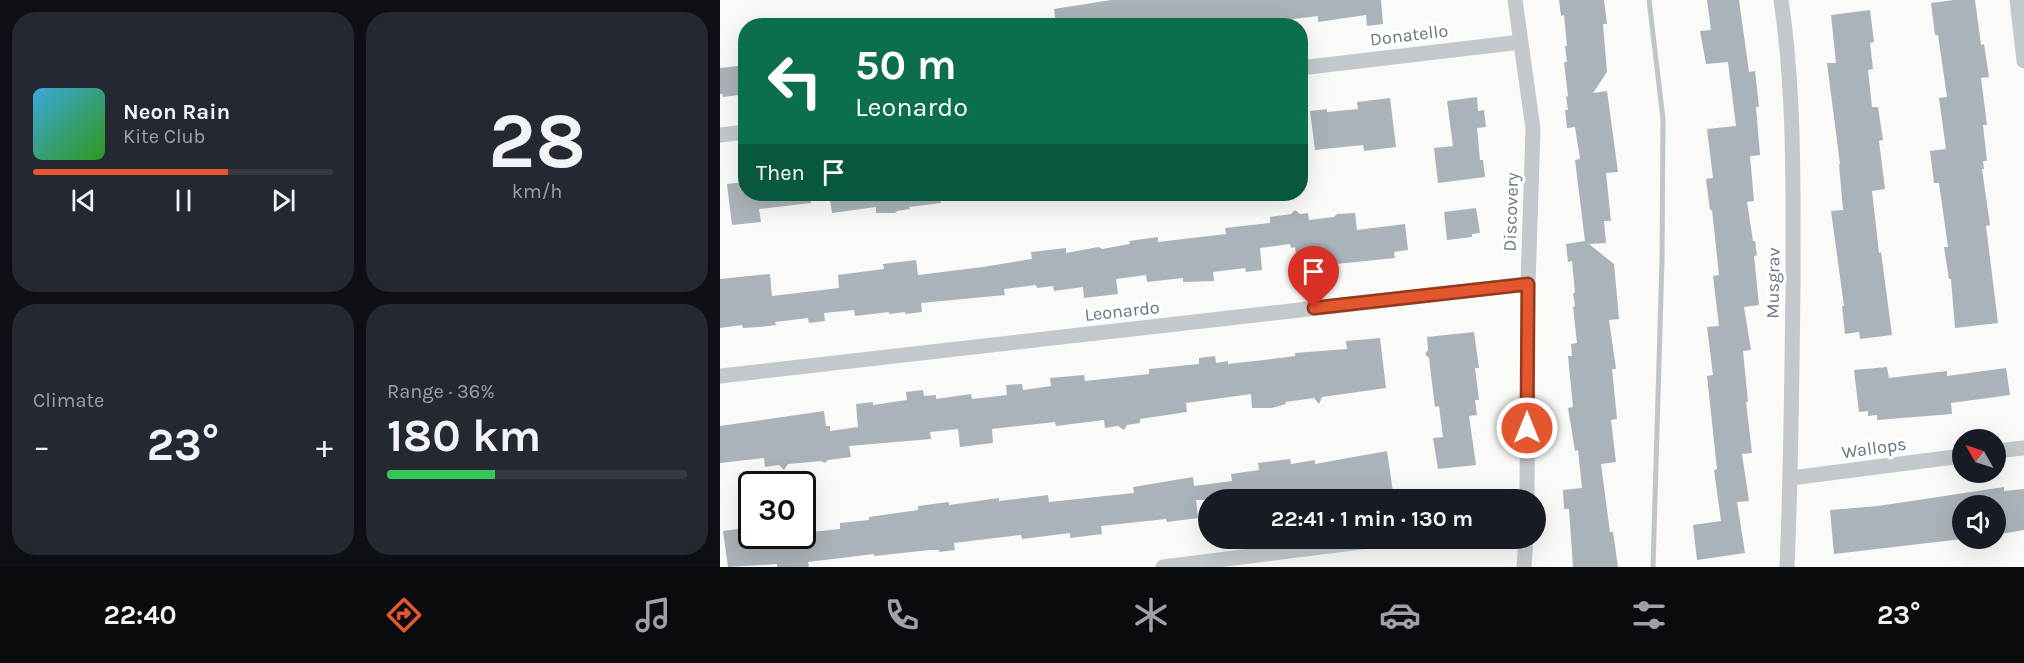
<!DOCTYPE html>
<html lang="en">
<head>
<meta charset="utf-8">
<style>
  :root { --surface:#171b24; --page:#242831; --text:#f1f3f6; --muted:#9ea1a6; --line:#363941; --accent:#e4572e }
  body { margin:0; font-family:Karla,sans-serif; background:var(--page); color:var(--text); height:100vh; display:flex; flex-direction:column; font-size:22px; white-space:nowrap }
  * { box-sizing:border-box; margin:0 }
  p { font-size:20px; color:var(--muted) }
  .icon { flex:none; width:33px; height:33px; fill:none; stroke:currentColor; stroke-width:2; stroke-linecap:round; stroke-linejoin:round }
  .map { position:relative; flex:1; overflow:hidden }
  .sheet { display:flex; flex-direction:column; gap:12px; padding:12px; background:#0d0f14; width:720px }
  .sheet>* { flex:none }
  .guide { position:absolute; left:18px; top:18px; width:570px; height:183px; border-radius:24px; box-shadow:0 6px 24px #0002; background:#0b6e4f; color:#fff; overflow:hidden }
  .needle { width:39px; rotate:309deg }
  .fabs { position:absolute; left:1232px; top:429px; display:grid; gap:12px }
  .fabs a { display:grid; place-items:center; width:54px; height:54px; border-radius:50%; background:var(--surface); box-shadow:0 6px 24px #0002; font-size:30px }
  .speed { position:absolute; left:18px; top:471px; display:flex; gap:12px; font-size:30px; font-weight:700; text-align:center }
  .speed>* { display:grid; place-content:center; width:78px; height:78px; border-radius:50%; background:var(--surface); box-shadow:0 6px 24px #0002; line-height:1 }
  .speed .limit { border:3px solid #111; border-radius:9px; background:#fff; color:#111 }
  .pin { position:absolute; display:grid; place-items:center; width:51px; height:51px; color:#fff; margin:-62px -26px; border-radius:50% 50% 50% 0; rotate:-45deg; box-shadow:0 0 6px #0007 }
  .pin .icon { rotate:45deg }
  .me { position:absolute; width:66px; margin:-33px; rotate:0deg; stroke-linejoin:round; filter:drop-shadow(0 0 4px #0008) }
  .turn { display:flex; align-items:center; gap:21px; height:126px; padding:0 18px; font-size:27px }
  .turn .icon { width:78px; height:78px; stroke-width:2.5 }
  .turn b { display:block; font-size:42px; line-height:51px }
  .then { display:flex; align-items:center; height:57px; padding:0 18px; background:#0003; gap:12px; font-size:22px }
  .big { font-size:45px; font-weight:700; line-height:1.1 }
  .sheet .tile { flex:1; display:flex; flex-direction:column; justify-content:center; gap:9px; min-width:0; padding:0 21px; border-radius:24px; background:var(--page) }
  .sheet .dial { align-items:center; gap:0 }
  .dial b { font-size:78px; line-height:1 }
  .song { display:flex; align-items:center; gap:18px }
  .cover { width:72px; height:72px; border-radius:9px; background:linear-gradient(135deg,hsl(200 70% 55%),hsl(110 70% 35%)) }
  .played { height:6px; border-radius:3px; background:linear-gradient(90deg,var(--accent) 65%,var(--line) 65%) }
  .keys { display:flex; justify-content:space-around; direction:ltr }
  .heat { display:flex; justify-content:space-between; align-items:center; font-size:33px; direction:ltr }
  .charge { height:9px; border-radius:4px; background:linear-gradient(90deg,#34c759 36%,var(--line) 0) }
  .sheet .tiles { flex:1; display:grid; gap:12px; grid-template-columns:repeat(2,1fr) }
  .trip { position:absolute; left:478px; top:489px; width:348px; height:60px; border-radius:30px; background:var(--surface); box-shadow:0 6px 24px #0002; font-weight:700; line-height:60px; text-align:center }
  .tabs { display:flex; height:96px; justify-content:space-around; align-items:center; background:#090b0e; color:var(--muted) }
  .tabs .icon { width:42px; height:42px }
  .tabs .on { color:var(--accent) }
  .tabs b { font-size:27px; color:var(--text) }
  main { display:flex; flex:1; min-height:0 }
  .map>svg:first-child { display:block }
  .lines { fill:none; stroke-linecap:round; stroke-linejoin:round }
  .stream { stroke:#bbc7cb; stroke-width:5 }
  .building { fill:#aab3b9 }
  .street { stroke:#c3c8cc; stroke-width:15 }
  .route-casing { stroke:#94391e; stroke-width:15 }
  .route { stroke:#e4572e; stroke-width:10 }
  .labels { text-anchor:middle; stroke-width:6; stroke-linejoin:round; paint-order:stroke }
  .street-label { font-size:18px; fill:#657683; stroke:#fff }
</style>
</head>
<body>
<main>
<section class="sheet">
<div class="tiles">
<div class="tile">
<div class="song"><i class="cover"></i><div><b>Neon Rain</b><p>Kite Club</p></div></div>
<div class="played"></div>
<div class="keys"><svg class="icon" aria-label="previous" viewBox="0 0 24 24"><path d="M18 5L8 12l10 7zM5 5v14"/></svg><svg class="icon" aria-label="pause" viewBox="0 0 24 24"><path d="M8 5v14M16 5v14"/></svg><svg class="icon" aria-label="next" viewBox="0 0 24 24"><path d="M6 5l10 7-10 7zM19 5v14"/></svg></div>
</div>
<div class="tile dial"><b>28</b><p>km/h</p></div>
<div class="tile"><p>Climate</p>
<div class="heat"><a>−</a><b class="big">23°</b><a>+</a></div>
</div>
<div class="tile"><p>Range · 36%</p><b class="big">180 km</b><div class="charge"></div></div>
</div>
</section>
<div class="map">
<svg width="1304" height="567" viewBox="0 0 1304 567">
  <rect width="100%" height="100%" fill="#fafaf8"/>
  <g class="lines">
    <!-- stream -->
    <path class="stream" d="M 929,0 L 943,119 L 942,260 L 933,567"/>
  </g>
  <!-- building -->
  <path class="building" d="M 391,0 L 661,0 L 663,24 L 647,26 L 646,15 L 598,22 L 598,16 L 565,20 L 565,26 L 336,26 L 334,9 Z
    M 839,0 L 884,0 L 887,24 L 883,24 L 887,72 L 873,93 L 887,91 L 898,172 L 886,173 L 891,221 L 884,221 L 886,243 L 869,244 L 894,264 L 899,319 L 889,320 L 896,369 L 892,369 L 897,419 L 891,420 L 896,462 L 881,464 L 890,532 L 893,532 L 898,567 L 853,567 L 849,509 L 844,509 L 843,490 L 862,488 L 858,450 L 855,451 L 848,408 L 853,407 L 848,356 L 852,356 L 851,344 L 857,343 L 853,307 L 855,306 L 853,293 L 855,293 L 852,261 L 848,262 L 846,244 L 865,241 L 855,160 L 860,159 L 855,127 L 847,128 L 845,110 L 848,110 L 846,97 L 848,96 L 844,62 L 847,62 L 845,46 L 847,46 L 844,15 L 841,16 Z
    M 987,0 L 1019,0 L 1029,72 L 1035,71 L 1039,107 L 1036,107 L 1040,155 L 1030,156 L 1034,201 L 1027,202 L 1033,241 L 1035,241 L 1037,255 L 1034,256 L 1039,305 L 1024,307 L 1031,350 L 1023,351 L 1028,402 L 1026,402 L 1032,453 L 1022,454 L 1029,501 L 1017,502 L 1025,553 L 977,560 L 973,525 L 1001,521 L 994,470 L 997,469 L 987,376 L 993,375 L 987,327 L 999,326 L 993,276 L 999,275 L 992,210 L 990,210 L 986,179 L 993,178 L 987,129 L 1016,126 L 1008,62 L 986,64 L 980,31 L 991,30 Z
    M 1234,0 L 1255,0 L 1261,45 L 1264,44 L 1269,77 L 1261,78 L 1267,125 L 1263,125 L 1267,161 L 1263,161 L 1264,169 L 1262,169 L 1270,225 L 1266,226 L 1278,323 L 1235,328 L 1231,279 L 1229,279 L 1224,247 L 1228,247 L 1219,183 L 1214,183 L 1210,151 L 1226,149 L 1219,98 L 1227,97 L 1218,35 L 1215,35 L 1211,3 Z
    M 1150,10 L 1154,42 L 1150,43 L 1153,69 L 1148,70 L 1152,107 L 1158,107 L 1163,140 L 1159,141 L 1165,189 L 1152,191 L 1159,253 L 1161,252 L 1172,335 L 1140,339 L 1139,332 L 1125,334 L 1122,306 L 1124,306 L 1111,211 L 1123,210 L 1119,165 L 1120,164 L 1107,63 L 1116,63 L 1111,15 Z
    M 26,65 L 26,94 L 3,97 L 2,94 L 0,94 L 0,68 Z
    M 757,97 L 758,111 L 764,110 L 766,127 L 757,128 L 760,160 L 763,160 L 765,177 L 718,183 L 714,148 L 733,146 L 727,101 Z
    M 670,98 L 676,147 L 644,151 L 643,145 L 595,150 L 590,111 L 607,109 L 607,112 L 638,109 L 637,102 Z
    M 24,182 L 26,194 L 90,194 L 91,203 L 39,209 L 41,222 L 12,225 L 7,184 Z
    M 109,194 L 220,194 L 221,203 L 189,207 L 190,209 L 177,211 L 175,213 L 156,213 L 156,207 L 112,213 Z
    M 756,208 L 760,233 L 752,234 L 752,237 L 727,240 L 724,212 Z
    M 575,210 L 580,214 L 588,213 L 589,220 L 614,217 L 617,214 L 635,213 L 637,230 L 685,224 L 688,250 L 674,252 L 675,258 L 607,265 L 606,259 L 577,262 L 575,247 L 571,248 L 570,244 L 540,248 L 542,270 L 526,272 L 525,268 L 493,272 L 494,281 L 463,282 L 463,278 L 427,282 L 426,275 L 396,279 L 398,294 L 364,298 L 363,287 L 334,291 L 333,286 L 317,288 L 316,285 L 284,289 L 285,295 L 201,303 L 202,312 L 185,314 L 185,312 L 169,314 L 169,312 L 135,316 L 134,310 L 104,313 L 105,321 L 89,323 L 88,318 L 55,322 L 56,325 L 39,327 L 23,328 L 22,325 L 0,328 L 0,279 L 50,274 L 52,296 L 119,288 L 118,275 L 164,269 L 163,264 L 196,260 L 198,275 L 263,267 L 312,259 L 311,252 L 346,248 L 346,253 L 373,248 L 379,247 L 382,249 L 410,244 L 409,241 L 438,237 L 438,242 L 506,234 L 505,228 L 550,223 L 550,217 L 571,214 Z
    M 754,332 L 759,368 L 755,368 L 759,400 L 755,400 L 757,415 L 749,416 L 756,465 L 718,469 L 713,438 L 723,437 L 719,406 L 715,407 L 709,358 L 705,354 L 708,350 L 707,337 Z
    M 660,338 L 666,388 L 602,397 L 599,404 L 594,398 L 565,402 L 566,404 L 552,408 L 532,408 L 531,394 L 466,403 L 467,412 L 420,419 L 420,423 L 407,425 L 404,430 L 398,426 L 385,428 L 384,420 L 336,426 L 335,422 L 272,429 L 273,443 L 240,447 L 238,429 L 210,432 L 211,439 L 129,446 L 131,457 L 108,460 L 105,463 L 101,461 L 68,464 L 64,470 L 59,465 L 45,467 L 44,458 L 0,463 L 0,426 L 104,411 L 106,426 L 110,426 L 110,431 L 138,427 L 136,404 L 153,402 L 153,405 L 187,400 L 186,392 L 203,390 L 204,396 L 216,395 L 216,399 L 251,394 L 252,399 L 287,395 L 286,385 L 302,384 L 303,390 L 331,386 L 330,378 L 364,375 L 365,381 L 429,374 L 429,369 L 479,364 L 479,358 L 495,356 L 496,363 L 508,361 L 508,364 L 544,360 L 575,356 L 575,353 L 627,349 L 626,341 Z
    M 1167,367 L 1169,378 L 1227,371 L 1227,376 L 1286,368 L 1290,395 L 1231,403 L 1232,414 L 1157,420 L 1157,415 L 1148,416 L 1148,411 L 1139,412 L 1134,370 Z
    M 667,451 L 673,492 L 624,500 L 597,500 L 596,496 L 564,500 L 476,500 L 478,518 L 447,522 L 446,519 L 381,526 L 382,534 L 350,538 L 350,533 L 302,539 L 301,535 L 234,543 L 235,550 L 219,552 L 219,550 L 210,550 L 154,556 L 154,554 L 88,562 L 89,567 L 57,567 L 57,564 L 8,567 L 3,531 L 32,527 L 32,536 L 82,536 L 82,533 L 120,529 L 120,523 L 149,520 L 149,517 L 198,510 L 198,506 L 229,502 L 229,505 L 279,498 L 279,501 L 328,495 L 329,502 L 414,493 L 413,487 L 473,477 L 474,486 L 512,481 L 511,474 L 539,470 L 538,463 L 570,459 L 571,464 L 595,460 L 595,464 Z
    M 1284,487 L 1284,491 L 1304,489 L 1304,530 L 1275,535 L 1275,506 L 1242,506 L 1242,539 L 1114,554 L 1110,510 L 1158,506 Z"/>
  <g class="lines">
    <!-- street -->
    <path class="street" d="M 795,0 L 813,129 L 808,284 L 807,500
      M 1061,0 C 1075,95 1073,190 1073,285 C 1072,379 1071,473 1067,567
      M 1297,0 L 1304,61
      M 580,68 L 801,42
      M 0,135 L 26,132
      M 0,376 L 808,284
      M 1275,451 L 1304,448
      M 1071,478 L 1242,456
      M 443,567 L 673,538
      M 804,567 L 806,538"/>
  </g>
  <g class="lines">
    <defs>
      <path id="route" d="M 594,308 L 808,284 L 807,428"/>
    </defs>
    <!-- route casing -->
    <use href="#route" class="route-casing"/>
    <!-- route -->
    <use href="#route" class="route"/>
  </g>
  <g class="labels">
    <!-- street labels -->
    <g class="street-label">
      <text transform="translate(689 35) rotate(-7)" y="6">Donatello</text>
      <text transform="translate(791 212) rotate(-88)" y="6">Discovery</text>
      <text transform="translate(1053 283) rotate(-89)" y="6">Musgrav</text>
      <text transform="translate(402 311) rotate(-6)" y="6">Leonardo</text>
      <text transform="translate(1154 448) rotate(-8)" y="6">Wallops</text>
    </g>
  </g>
</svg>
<div class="fabs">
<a><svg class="needle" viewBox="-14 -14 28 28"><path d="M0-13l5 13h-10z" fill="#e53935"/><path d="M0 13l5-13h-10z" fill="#9ea1a6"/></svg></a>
<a><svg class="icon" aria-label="sound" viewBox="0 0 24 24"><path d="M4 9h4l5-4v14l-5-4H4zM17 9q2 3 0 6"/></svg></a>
</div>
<div class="speed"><div class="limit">30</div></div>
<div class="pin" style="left:594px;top:308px;background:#d93025"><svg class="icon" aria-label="arrive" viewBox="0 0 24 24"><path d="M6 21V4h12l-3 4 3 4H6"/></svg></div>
<svg class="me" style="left:807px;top:428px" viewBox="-20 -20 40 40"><circle r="17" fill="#e4572e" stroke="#fff" stroke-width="3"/><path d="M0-11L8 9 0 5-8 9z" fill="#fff"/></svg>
<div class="trip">22:41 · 1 min · 130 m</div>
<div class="guide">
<div class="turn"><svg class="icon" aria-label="left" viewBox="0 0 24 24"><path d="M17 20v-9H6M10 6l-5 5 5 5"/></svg><div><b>50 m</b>Leonardo</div></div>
<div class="then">Then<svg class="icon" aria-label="arrive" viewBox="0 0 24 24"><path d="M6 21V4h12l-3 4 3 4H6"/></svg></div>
</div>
</div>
</main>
<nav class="tabs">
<b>22:40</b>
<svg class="icon on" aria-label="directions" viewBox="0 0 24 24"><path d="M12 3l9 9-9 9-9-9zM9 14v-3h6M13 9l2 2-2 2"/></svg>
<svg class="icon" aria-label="music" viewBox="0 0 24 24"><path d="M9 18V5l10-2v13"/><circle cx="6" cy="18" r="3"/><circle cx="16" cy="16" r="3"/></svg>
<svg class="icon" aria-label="phone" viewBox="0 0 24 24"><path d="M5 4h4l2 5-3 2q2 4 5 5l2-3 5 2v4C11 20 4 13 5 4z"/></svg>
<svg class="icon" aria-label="climate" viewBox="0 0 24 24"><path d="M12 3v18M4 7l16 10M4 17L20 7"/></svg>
<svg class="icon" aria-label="car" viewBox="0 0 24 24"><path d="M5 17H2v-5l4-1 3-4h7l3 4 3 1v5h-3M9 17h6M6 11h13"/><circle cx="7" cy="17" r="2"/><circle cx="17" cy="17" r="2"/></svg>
<svg class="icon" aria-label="filters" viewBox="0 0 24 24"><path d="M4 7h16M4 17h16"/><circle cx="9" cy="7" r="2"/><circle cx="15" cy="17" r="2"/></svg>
<b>23°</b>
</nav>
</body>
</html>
